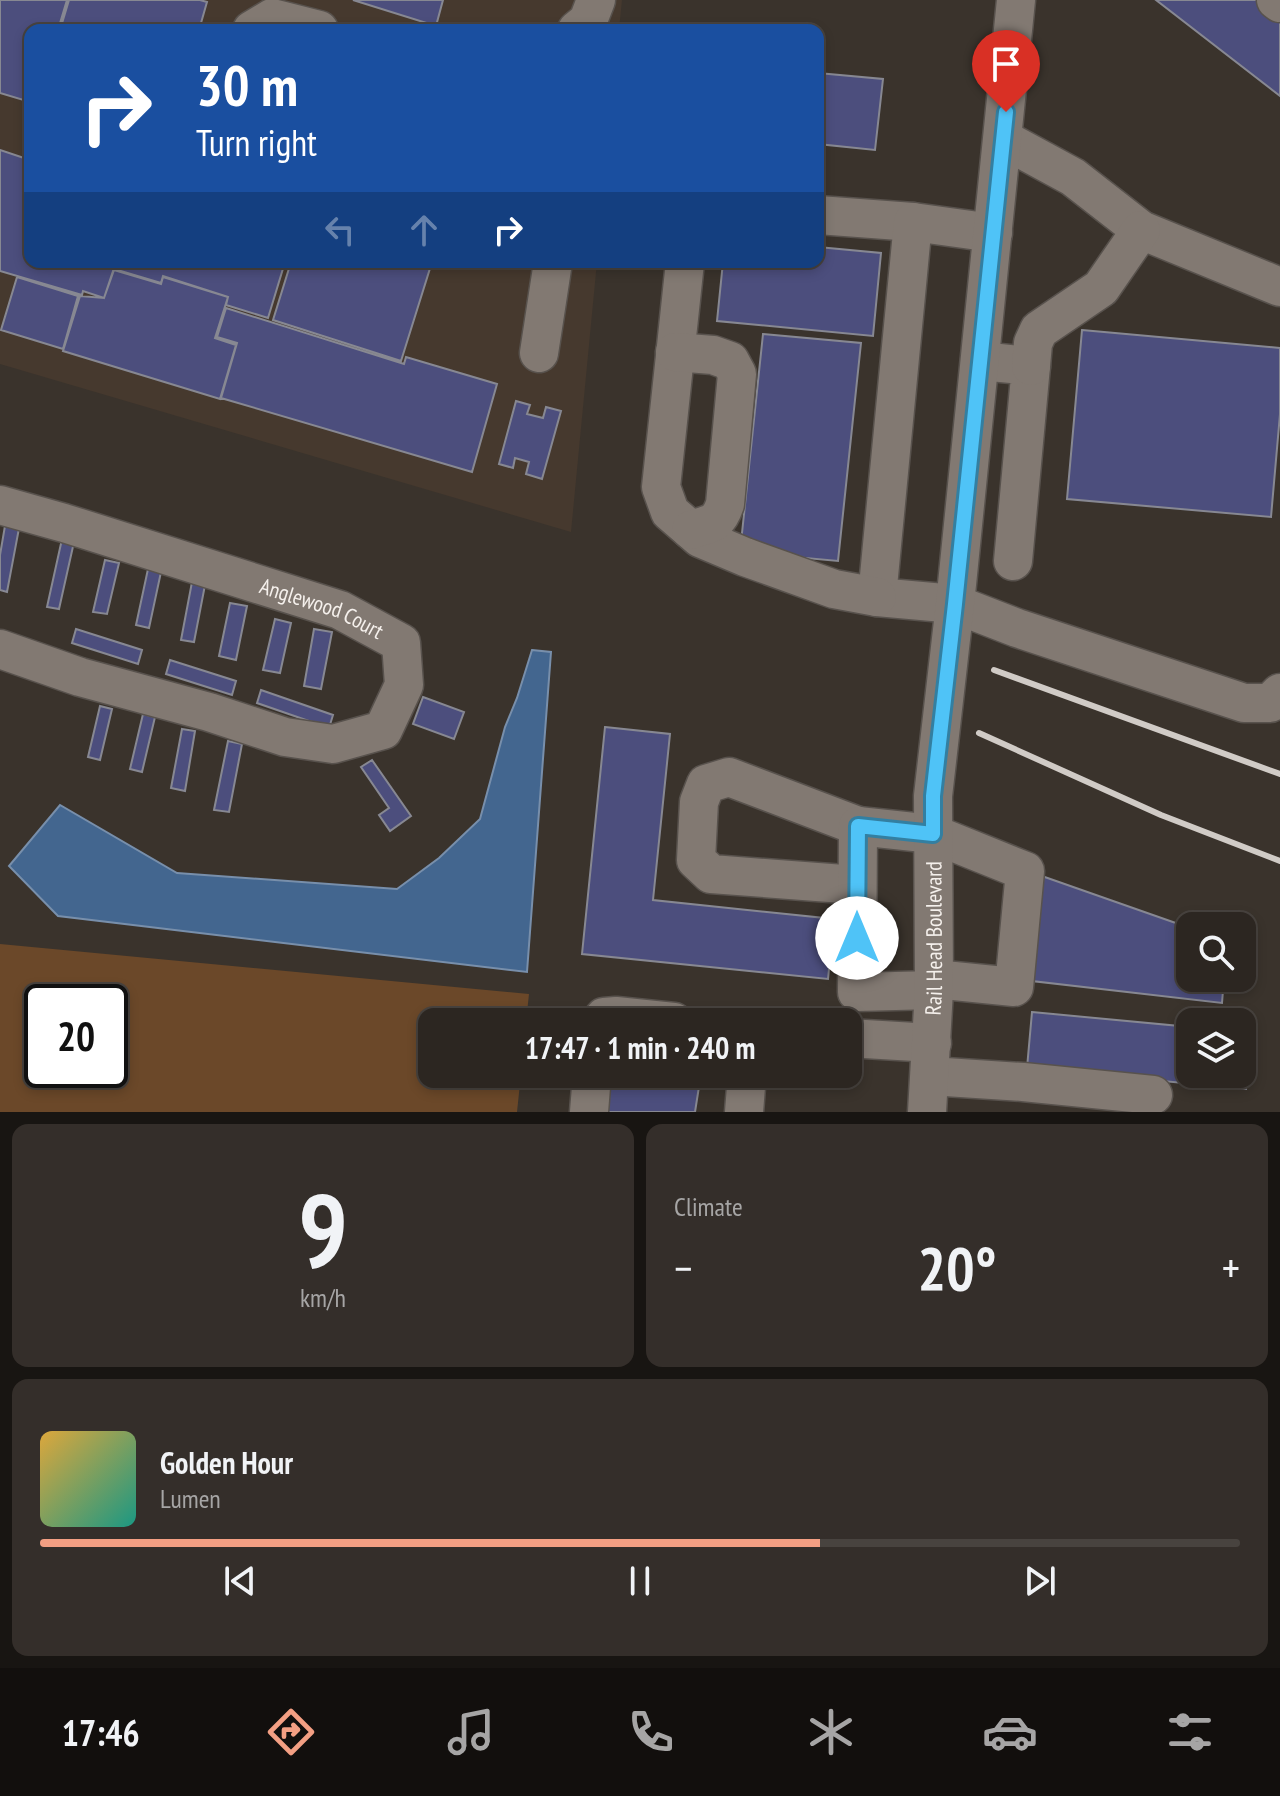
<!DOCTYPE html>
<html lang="en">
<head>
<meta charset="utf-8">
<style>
  :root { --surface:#2c2621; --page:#342e2a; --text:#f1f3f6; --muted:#a6a5a5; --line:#48433f; --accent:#f39f83 }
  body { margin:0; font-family:"PT Sans Narrow",sans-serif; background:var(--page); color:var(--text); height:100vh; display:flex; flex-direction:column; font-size:30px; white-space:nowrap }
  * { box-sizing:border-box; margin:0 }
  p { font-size:26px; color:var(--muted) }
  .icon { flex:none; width:44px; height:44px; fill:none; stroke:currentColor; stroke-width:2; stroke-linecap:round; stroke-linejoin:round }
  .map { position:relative; height:1112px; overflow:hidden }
  .panel { display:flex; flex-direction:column; gap:12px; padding:12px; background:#181512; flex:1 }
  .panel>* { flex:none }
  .banner { position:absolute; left:24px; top:24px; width:800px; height:244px; border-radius:16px; box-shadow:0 4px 12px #0003,0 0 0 2px var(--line); background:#1a4fa0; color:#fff; overflow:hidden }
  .controls { position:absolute; left:1176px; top:912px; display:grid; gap:16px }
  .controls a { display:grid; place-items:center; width:80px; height:80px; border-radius:16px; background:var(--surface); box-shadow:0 4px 12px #0003,0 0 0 2px var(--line); font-size:40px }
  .speed { position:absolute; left:24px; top:984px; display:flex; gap:16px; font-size:40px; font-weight:700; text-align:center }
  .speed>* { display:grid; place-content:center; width:104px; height:104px; border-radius:50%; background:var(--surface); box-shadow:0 4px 12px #0003,0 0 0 2px var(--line); line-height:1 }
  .speed .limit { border:4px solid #111; border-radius:12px; background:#fff; color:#111 }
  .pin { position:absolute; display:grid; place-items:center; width:68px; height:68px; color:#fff; margin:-82px -34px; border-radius:50% 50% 50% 0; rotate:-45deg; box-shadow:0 0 8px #0007 }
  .pin .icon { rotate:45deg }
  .me { position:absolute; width:88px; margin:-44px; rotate:0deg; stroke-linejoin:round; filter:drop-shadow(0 0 6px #0008) }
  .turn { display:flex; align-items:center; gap:28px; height:168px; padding:0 40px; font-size:36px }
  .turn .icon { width:104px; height:104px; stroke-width:2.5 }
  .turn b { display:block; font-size:56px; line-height:68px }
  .lanes { display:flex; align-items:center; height:76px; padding:0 40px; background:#0003; justify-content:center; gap:40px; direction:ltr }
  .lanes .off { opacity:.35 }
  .big { font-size:60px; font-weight:700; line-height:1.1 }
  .panel .tile { flex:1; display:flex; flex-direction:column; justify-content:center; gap:12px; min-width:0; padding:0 28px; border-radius:16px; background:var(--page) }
  .panel .dial { align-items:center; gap:0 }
  .dial b { font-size:104px; line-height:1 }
  .song { display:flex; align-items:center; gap:24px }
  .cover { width:96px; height:96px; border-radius:12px; background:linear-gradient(135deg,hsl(40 70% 55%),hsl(170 70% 35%)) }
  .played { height:8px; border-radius:4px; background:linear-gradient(90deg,var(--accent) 65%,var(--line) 65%) }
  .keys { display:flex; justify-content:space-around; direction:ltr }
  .heat { display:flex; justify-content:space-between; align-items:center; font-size:44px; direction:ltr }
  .panel .tiles { flex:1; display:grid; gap:12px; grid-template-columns:1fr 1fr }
  .tile:last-child { grid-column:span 2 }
  .trip { position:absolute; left:418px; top:1008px; width:444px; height:80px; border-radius:16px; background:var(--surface); box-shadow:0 4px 12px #0003,0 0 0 2px var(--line); font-weight:700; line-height:80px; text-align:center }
  .dock { display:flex; height:128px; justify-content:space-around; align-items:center; background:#120f0d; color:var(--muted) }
  .dock .icon { width:56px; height:56px }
  .dock .selected { color:var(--accent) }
  .dock b { font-size:36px; color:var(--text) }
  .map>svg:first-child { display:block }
  .built { fill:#46392e }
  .green { fill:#6b4829; fill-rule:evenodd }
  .water { fill:#43668f; stroke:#788fab; stroke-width:2 }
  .building { fill:#4c4e7d; stroke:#878892; stroke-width:2 }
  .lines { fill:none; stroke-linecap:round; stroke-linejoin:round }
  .minor-casing { stroke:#58524d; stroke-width:41 }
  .minor { stroke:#827972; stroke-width:38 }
  .rail { stroke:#d0cbc6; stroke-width:6 }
  .route-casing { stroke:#337fa1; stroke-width:20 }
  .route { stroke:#4fc3f7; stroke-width:14 }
  .labels { text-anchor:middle; stroke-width:8; stroke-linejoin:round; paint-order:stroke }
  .street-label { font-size:22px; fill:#f5f0ec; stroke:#3a332c }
</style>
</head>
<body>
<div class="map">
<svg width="1280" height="1112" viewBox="0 0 1280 1112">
  <rect width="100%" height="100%" fill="#3a332c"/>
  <!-- built -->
  <path class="built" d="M 0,0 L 622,0 L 619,30 L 30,30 L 30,262 L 597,262 L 571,532 L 0,364 Z"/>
  <!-- green -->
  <path class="green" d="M 0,944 L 529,994 L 526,1022 L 432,1022 L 432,1074 L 521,1074 L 517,1112 L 0,1112 ZM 42,1002 L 110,1002 L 110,1070 L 42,1070 Z"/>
  <!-- water -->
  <path class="water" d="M 532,650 L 551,652 L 527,972 L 58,916 L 9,866 L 60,805 L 177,873 L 397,889 L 439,858 L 480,819 L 505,727 L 517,698 Z"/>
  <!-- building -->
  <path class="building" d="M 0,0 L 67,0 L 58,30 L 30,30 L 30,102 L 0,93 Z
    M 69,0 L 200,0 L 207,2 L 199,30 L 60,30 Z
    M 353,0 L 443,0 L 436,26 Z
    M 1156,0 L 1260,0 L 1280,15 L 1280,96 Z
    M 818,73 L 883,79 L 875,150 L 818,144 Z
    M 0,150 L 30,160 L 30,262 L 116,262 L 104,298 L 83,291 L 82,295 L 0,271 Z
    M 818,247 L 881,253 L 873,336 L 717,321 L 723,262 L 818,262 Z
    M 116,262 L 285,262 L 268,318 L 226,305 L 228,297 L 163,276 L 161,283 L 114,269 Z
    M 291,262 L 432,262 L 401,361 L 273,320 Z
    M 114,270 L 161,284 L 163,277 L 228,297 L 215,338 L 236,345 L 220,399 L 63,351 L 80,296 L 104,298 Z
    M 17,277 L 78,296 L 63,349 L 1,330 Z
    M 226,308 L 404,364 L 406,357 L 497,384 L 472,472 L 221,398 L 237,343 L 217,337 Z
    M 1082,330 L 1280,348 L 1280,414 L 1271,517 L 1067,499 Z
    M 763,334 L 861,343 L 838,561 L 740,552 Z
    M 516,401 L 530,405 L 527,414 L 543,418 L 546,407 L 561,411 L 542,479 L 526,474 L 529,462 L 515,458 L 513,468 L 499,464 Z
    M 6,520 L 20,523 L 7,592 L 0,590 L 0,555 Z
    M 62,539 L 74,542 L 59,609 L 47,607 Z
    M 105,560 L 119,563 L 107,614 L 93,612 Z
    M 148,569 L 161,572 L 149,628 L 136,625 Z
    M 192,582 L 205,585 L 194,642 L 181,640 Z
    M 230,603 L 247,606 L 236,660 L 219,656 Z
    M 275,619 L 291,623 L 280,673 L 263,670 Z
    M 76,629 L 142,650 L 138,664 L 72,643 Z
    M 314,629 L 332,632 L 321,689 L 304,686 Z
    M 170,660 L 236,681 L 232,695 L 166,674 Z
    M 261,690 L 333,715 L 329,728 L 257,703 Z
    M 423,697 L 464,712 L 454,739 L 413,724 Z
    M 100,706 L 112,709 L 100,760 L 88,757 Z
    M 143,714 L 155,717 L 142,772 L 130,769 Z
    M 605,727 L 670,734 L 653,900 L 834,919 L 828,979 L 582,954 Z
    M 182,729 L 195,731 L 185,791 L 171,788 Z
    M 228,741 L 242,744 L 229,812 L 214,810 Z
    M 372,760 L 411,816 L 390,831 L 379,815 L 389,808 L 361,767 Z
    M 1039,875 L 1190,928 L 1190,978 L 1224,978 L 1222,1003 L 1032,981 Z
    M 1032,1012 L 1190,1027 L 1190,1074 L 1242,1074 L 1242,1032 L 1251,1032 L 1246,1089 L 1027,1068 Z
    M 601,1074 L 701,1074 L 695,1112 L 597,1112 Z"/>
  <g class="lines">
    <defs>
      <g id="minor">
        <path d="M 1276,0 L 1280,3"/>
        <path d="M 252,30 L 272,18 L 319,30"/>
        <path d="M 577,30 L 588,21 L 596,0"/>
        <path d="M 1003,139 L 1073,177 L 1141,230 L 1280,287"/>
        <path d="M 818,215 L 913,222"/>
        <path d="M 993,233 L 913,222 L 877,597 L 955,604 L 1017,628 L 1244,703 L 1270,703 L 1280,693"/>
        <path d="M 685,262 L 661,487 L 670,512 L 700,538 L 745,557 L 834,589 L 877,597"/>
        <path d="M 675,352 L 713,355 L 730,361 L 737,374 L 725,504 C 718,525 711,523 691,530"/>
        <path d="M 539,353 L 553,262"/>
        <path d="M 980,361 L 1031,366 L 1013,561"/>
        <path d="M 1031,366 L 1033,343 L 1039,330 L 1101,288 L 1141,230"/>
        <path id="s1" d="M 0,505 L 64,523 L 340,610 L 401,643 L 404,685 L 383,730 L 333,744 L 285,737 L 209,712 L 80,677 L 0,649"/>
        <path d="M 857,885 L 711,874 L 696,860 L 699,802 L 706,784 L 729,777 L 858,826"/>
        <path d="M 934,979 L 1014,987 L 1025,871 L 933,834 L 858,826 L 857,992 L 934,990"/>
        <path d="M 600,1022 L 604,1017 L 616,1016 L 674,1022"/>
        <path d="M 848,1038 L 932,1043"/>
        <path d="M 930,1076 L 1023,1082 L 1153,1095"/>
        <path d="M 589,1112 L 592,1074"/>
        <path d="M 744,1112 L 747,1074"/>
        <path id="s2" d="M 927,1112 L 934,990 L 933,796 L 955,604 L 1016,0"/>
      </g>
    </defs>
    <!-- minor casing -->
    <use href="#minor" class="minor-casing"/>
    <!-- minor -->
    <use href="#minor" class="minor"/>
    <!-- rail -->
    <path class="rail" d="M 994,670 L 1280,774
      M 979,733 L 1161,815 L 1280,861"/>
  </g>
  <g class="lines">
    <defs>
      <path id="route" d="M 857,938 L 858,826 L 933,834 L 933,796 L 955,604 L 1006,112"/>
    </defs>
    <!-- route casing -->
    <use href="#route" class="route-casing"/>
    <!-- route -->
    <use href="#route" class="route"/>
  </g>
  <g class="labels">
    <!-- street labels -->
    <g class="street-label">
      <text dy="8" stroke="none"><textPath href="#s1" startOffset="338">Anglewood Court</textPath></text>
      <text dy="8" stroke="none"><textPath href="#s2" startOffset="174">Rail Head Boulevard</textPath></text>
    </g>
  </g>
</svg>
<div class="controls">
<a><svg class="icon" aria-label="search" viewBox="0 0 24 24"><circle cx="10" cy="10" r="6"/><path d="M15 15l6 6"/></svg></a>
<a><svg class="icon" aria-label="layers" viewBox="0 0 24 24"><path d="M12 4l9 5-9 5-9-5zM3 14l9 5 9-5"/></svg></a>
</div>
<div class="speed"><div class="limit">20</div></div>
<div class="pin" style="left:1006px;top:112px;background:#d93025"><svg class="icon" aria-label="arrive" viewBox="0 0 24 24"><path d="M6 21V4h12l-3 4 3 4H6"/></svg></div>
<svg class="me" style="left:857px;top:938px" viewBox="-20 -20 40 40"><circle r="19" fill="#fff"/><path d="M0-13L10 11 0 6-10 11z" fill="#4fc3f7"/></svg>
<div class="trip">17:47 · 1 min · 240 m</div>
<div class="banner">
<div class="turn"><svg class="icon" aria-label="right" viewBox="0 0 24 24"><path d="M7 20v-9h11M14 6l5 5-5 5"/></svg><div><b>30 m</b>Turn right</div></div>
<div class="lanes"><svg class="icon off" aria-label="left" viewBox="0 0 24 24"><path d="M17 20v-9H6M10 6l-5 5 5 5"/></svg><svg class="icon off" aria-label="ahead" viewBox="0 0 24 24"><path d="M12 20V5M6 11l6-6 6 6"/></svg><svg class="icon" aria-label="right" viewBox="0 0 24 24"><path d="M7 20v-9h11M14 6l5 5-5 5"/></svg></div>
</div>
</div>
<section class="panel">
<div class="tiles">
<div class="tile dial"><b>9</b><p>km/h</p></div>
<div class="tile"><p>Climate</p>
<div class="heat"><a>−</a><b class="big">20°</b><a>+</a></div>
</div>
<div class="tile">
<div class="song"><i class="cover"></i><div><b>Golden Hour</b><p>Lumen</p></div></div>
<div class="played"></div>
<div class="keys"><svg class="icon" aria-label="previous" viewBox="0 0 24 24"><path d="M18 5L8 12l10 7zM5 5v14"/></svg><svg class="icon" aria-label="pause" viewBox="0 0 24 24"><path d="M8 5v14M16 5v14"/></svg><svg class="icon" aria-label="next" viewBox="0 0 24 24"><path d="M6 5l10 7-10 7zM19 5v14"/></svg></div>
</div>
</div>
</section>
<nav class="dock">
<b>17:46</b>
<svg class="icon selected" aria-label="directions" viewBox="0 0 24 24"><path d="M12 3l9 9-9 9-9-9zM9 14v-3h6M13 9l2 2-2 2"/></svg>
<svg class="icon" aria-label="music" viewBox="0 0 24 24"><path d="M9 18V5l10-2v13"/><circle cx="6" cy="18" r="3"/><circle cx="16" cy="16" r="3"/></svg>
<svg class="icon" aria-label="phone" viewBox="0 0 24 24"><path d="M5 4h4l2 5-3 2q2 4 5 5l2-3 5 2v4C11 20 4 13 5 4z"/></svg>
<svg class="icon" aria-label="climate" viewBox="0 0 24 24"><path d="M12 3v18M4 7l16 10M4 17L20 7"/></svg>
<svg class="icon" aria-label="car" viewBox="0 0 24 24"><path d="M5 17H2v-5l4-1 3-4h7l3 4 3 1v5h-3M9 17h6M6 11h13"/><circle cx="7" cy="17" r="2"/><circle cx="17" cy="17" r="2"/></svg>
<svg class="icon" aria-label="filters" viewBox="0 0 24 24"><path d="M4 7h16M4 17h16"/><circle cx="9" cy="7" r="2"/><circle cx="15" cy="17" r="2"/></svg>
</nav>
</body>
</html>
